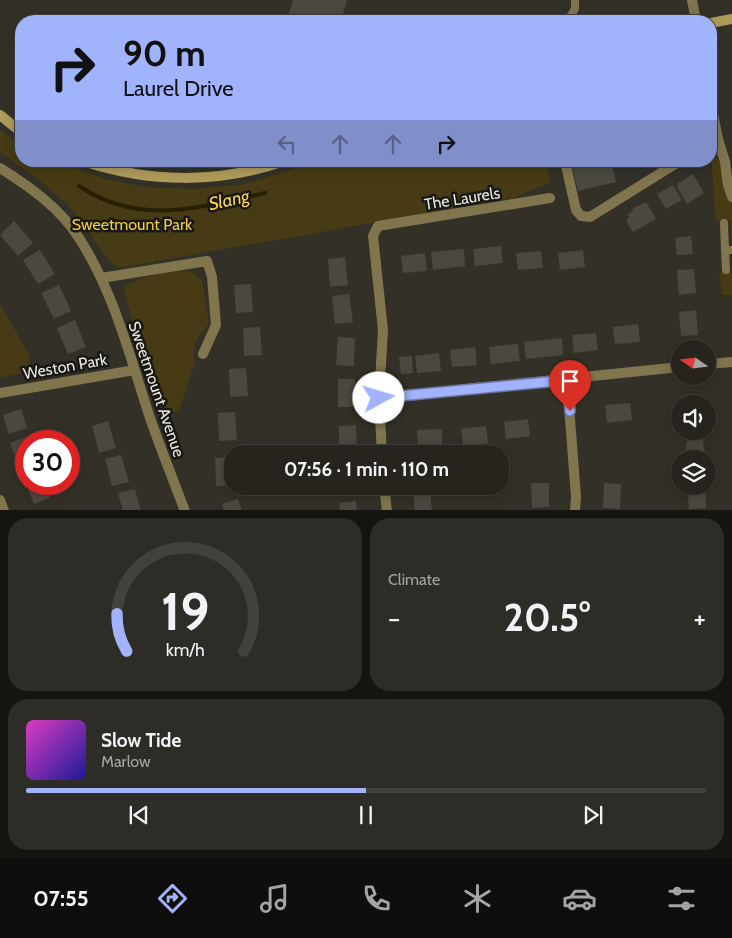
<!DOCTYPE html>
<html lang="en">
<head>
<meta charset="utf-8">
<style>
  :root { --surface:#26241d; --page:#2e2c26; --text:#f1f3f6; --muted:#a4a4a4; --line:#42413b; --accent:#a1b3fd }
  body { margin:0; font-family:Cabin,sans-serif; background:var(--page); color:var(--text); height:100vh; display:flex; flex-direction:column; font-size:19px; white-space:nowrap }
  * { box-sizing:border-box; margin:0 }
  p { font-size:16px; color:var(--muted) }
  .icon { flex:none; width:28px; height:28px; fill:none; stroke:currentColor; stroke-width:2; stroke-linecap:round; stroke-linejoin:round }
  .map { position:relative; height:510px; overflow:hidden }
  .drawer { display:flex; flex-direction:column; gap:8px; padding:8px; background:#151410; flex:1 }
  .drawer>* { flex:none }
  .guide { position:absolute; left:15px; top:15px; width:702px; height:152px; border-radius:20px; box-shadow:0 2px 12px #0003,0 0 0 1px var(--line); background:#a1b3fd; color:#111; overflow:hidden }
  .needle { width:32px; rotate:284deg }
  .controls { position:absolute; left:671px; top:340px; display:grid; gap:10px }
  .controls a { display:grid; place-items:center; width:45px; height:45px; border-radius:50%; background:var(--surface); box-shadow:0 2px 12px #0003,0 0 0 1px var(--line); font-size:25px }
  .speed { position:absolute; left:15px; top:430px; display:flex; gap:10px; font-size:25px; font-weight:700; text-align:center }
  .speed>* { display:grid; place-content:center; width:65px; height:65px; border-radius:50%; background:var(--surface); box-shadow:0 2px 12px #0003,0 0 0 1px var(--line); line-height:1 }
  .speed .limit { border:8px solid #d22; background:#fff; color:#111 }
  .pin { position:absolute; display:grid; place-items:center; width:42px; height:42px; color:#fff; margin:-51px -21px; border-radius:50% 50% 50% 0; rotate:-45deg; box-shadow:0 0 5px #0007 }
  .pin .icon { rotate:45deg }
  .me { position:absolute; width:55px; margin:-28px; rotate:84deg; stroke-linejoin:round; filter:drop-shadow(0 0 4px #0008) }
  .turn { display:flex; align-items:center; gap:18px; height:105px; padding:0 25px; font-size:22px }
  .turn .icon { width:65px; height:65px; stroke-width:2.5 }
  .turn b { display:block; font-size:35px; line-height:42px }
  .lanes { display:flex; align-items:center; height:48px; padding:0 25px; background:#0003; justify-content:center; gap:25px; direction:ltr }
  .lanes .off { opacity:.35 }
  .big { font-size:38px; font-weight:700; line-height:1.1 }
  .drawer .widget { flex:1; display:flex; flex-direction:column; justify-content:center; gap:8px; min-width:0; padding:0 18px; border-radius:20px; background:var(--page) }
  .drawer .dial { align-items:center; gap:0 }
  .dial svg { height:130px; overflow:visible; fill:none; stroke:var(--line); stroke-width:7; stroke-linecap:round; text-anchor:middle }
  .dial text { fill:var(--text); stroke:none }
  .song { display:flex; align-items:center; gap:15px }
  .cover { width:60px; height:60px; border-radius:8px; background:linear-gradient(135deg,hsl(310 70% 55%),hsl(240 70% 35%)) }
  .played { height:5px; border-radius:2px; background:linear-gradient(90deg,var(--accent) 50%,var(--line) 50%) }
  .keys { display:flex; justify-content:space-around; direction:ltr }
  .heat { display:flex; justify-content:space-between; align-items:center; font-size:28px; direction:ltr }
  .drawer .tiles { flex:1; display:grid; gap:8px; grid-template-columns:1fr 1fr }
  .widget:last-child { grid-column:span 2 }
  .trip { position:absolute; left:224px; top:445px; width:285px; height:50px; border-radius:20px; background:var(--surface); box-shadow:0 2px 12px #0003,0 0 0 1px var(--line); font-weight:700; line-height:50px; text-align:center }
  .dock { display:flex; height:80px; justify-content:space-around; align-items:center; background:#0f0e0c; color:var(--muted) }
  .dock .icon { width:35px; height:35px }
  .dock .active { color:var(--accent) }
  .dock b { font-size:22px; color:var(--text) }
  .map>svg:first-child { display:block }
  .green { fill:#463b14 }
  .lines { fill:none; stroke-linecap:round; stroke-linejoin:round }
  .stream { stroke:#281f00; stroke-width:4 }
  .building { fill:#4b483f }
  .service { stroke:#80754d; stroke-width:8 }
  .minor { stroke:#80754d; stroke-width:10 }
  .tertiary { stroke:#80754d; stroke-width:10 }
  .secondary { stroke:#ae9b5a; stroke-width:10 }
  .route-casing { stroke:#6974a4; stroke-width:12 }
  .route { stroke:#a1b3fd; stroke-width:9 }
  .labels { text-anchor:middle; stroke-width:5; stroke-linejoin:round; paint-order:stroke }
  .street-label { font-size:16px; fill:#eae8e3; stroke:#191814 }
  .park-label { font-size:16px; fill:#f0ca37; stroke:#191814 }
  .water-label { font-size:18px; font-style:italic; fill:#fdd647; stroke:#191814 }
</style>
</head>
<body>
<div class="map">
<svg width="732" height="511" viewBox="0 0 732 511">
  <rect width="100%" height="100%" fill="#323027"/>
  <!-- green -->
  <path class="green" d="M 0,130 L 21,145 L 21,161 L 55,161 L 106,179 L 145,187 L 194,189 L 244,184 L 318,161 L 545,161 L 551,182 L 513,198 L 118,268 C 99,254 91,231 75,213 C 53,189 27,171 0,152 Z
    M 711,155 L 719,160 L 732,206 L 732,241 L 730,220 L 716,221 Z
    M 177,269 L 192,272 L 202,280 L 209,324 C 199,336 190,345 195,362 L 179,411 L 167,414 L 130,313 L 123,286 L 143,278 Z
    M 719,272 L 732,272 L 732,295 L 722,295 Z
    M 0,304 L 29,354 L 31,371 L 0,378 Z"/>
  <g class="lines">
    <!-- stream -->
    <path class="stream" d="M 79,186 C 140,227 199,207 265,193"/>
  </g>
  <!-- building -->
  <path class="building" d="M 293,0 L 347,0 L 341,21 L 287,21 Z
    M 575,161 L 611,161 L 616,182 L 578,191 L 571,162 Z
    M 693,174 L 704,193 L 687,204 L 677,187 L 678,186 L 677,184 Z
    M 673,185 L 682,200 L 666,209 L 657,194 Z
    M 646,202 L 656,219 L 633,232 L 626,221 L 629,217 L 628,214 L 633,211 L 632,209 Z
    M 14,221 L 33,243 L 18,256 L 0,235 Z
    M 691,236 L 693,254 L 677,255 L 675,238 Z
    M 501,246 L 503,263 L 475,266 L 473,249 Z
    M 464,249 L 465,266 L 433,270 L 431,252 Z
    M 40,250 L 55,274 L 38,284 L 23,260 Z
    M 583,250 L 585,267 L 560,270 L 558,253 Z
    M 541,251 L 543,268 L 518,270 L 516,253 Z
    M 425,253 L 427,271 L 403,273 L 401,256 Z
    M 345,257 L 348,285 L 330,287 L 328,259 Z
    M 694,269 L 696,293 L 679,295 L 677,270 Z
    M 251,284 L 253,312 L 236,313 L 234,285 Z
    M 59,285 L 71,311 L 54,319 L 41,293 Z
    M 349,294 L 353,322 L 335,324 L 332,296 Z
    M 696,310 L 698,335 L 681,336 L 679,312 Z
    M 75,320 L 86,347 L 68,354 L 57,328 Z
    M 638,324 L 640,342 L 615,344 L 613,327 Z
    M 260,327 L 262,355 L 244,356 L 243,328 Z
    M 596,333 L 598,350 L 574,353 L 572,335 Z
    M 338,337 L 355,338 L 354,366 L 336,365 Z
    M 562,338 L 563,355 L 526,359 L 524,342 Z
    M 518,344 L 520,361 L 491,364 L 489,347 Z
    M 475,347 L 477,365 L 452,367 L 450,350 Z
    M 439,353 L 441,371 L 417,373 L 415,356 Z
    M 412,356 L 413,373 L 401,374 L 399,357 Z
    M 246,368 L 248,396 L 230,397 L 229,369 Z
    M 338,379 L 355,379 L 355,407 L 338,407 Z
    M 702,399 L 702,404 L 685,404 L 685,400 Z
    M 630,403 L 632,420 L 607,423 L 605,405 Z
    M 21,409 L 27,428 L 9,434 L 3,415 Z
    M 235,412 L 237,440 L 219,441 L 218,413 Z
    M 528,419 L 530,436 L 506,439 L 504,422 Z
    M 108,421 L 116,448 L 99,453 L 92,426 Z
    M 356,425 L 357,453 L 339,454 L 339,426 Z
    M 486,426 L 488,443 L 463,446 L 461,429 Z
    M 442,429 L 442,447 L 418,447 L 417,430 Z
    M 26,437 L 28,441 L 26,441 L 26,467 L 20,469 L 10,443 Z
    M 703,440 L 705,459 L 687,459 L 686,441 Z
    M 121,455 L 129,482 L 112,486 L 105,459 Z
    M 232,457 L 232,485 L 216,486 L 215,458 Z
    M 531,483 L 549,483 L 549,507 L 532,508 Z
    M 604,483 L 621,484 L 620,509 L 603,508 Z
    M 26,484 L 45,484 L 50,498 L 34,504 Z
    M 340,486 L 358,486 L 358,494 L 340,495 Z
    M 687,486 L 705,486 L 706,508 L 689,509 Z
    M 135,489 L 141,511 L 123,511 L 118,493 Z
    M 430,490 L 432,511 L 415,511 L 413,492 Z
    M 238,499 L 242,511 L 224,511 L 222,504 Z
    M 356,501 L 357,511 L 340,511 L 339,503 Z"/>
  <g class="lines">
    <!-- service -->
    <path class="service" d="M 549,21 L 570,17 L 575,9 L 575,0
      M 724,223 L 725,250
      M 726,270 L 725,250 L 732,250"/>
    <!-- minor -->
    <path class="minor" d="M 565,161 L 576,210 L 581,216 L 590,217 L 680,161
      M 0,168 C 29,186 60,208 79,238 C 114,292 130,357 150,418 C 161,449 173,480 185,511
      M 101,278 L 207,261 L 212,277 L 216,325 L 203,354
      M 708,364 L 732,362
      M 567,380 L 576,497 L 575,511
      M 0,393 L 135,370
      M 379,398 L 680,367
      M 382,454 L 379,398 L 383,330 L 373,236 L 378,226 L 550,198
      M 384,486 L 387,511
      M 0,500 L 4,511"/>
    <!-- tertiary -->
    <path class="tertiary" d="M 692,0 L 696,21
      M 711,104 L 718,139 L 725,162 L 728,185 L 732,197"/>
    <!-- secondary -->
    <path class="secondary" d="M 711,23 L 732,19
      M 0,115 L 21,132
      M 83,161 C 149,183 219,184 284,161"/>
  </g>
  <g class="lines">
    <defs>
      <path id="route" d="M 379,398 L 567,380 L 570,411"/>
    </defs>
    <!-- route casing -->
    <use href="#route" class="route-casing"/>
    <!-- route -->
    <use href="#route" class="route"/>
  </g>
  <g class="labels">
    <!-- street labels -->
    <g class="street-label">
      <text transform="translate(462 198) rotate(-9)" y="6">The Laurels</text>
      <text transform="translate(65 366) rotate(-10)" y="6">Weston Park</text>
      <text transform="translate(157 389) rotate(71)" y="6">Sweetmount Avenue</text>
    </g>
    <!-- park labels -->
    <g class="park-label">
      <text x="132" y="230">Sweetmount Park</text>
    </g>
    <!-- water labels -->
    <g class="water-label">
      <text transform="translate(229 200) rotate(-12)" y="6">Slang</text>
    </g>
  </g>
</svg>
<div class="controls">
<a><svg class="needle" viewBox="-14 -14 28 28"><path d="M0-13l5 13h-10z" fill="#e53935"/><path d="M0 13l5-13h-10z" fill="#a4a4a4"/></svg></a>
<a><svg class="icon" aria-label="sound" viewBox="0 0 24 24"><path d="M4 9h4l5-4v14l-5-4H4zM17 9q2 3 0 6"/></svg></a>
<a><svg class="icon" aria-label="layers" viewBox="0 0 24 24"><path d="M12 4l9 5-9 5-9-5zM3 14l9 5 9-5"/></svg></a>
</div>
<div class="speed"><div class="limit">30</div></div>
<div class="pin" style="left:570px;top:411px;background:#d93025"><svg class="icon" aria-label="arrive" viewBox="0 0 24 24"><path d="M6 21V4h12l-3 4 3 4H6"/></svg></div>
<svg class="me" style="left:379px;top:398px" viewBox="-20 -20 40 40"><circle r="19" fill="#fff"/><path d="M0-13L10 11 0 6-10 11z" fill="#a1b3fd"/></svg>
<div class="trip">07:56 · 1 min · 110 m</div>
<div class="guide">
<div class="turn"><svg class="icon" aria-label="right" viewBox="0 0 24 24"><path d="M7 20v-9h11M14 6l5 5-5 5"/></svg><div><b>90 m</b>Laurel Drive</div></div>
<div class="lanes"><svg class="icon off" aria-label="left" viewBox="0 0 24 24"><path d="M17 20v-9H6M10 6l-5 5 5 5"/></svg><svg class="icon off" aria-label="ahead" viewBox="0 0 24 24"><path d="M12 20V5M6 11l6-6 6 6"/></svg><svg class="icon off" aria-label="ahead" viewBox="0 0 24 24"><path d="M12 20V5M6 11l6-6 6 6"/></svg><svg class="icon" aria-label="right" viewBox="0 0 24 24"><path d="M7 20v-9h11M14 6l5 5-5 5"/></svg></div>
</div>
</div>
<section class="drawer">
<div class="tiles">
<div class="widget dial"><svg viewBox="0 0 100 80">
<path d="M14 69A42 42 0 1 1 86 69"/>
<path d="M14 69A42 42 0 0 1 8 46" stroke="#a1b3fd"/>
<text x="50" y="56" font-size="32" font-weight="700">19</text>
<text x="50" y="72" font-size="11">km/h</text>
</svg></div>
<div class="widget"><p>Climate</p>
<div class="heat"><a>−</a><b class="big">20.5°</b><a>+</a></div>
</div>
<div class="widget">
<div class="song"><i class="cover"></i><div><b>Slow Tide</b><p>Marlow</p></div></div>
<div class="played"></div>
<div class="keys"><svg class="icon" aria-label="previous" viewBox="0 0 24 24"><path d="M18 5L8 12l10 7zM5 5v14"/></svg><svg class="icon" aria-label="pause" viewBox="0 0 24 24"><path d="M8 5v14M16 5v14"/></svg><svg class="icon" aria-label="next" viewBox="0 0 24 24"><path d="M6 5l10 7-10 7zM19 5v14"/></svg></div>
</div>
</div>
</section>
<nav class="dock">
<b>07:55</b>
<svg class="icon active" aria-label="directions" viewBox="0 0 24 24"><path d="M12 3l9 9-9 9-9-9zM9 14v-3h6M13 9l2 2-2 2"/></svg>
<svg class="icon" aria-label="music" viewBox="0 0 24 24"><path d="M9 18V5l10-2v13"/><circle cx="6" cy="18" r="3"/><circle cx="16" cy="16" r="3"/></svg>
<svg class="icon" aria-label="phone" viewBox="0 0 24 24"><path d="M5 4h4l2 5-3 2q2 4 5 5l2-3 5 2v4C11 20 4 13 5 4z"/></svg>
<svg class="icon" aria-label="climate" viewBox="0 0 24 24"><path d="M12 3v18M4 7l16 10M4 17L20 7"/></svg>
<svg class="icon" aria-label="car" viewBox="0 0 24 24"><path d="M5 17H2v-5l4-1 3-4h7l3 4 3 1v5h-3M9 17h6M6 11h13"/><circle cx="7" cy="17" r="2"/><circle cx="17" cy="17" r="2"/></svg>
<svg class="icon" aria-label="filters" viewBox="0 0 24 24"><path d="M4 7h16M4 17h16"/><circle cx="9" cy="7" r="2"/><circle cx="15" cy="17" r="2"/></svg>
</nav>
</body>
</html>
